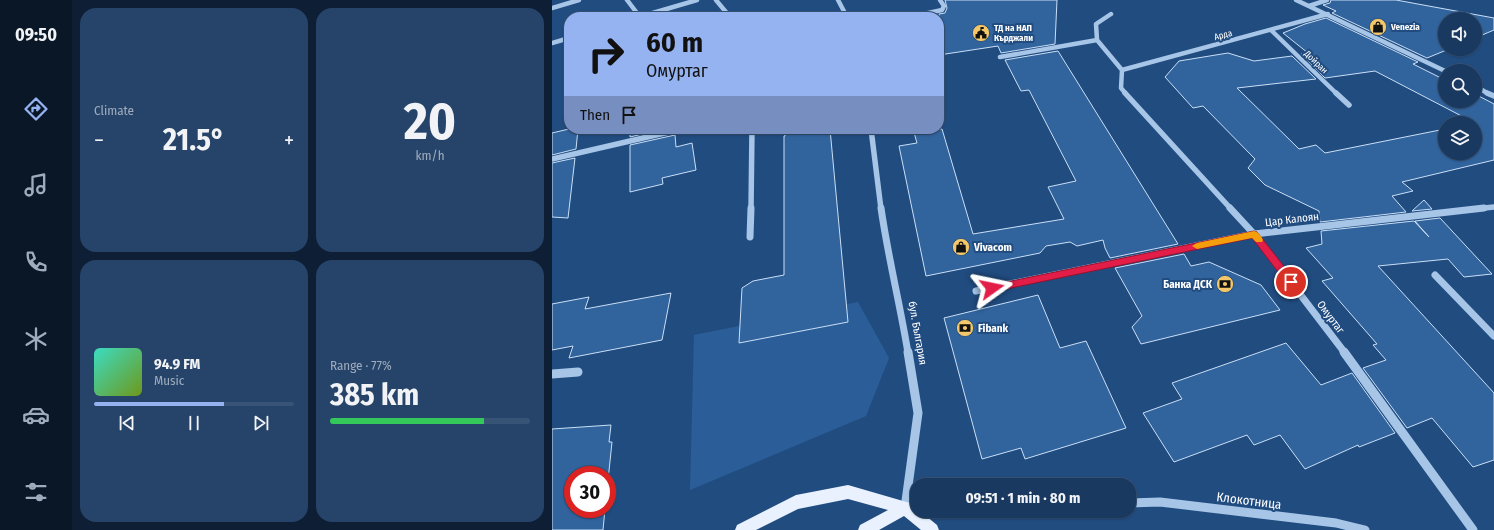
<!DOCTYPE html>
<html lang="en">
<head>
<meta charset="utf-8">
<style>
  :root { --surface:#193960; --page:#264469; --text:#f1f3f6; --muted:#9facbd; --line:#375375; --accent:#95b2f1 }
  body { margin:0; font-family:"Fira Sans Condensed",sans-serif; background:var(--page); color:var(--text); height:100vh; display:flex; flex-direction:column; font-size:15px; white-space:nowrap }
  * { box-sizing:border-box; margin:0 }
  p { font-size:13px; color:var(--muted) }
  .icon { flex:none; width:22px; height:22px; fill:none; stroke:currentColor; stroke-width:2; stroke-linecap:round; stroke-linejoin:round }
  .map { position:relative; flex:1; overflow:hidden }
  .details { display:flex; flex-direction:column; gap:8px; padding:8px; background:#0e1f35; width:480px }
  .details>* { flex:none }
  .top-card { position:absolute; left:12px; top:12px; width:380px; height:122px; border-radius:16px; box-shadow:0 1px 3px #0004,0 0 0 1px var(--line); background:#95b2f1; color:#111; overflow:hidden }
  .buttons { position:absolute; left:886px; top:12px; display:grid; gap:8px }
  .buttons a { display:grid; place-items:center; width:44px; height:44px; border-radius:50%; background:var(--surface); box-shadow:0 1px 3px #0004,0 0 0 1px var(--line); font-size:20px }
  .speed { position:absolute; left:12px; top:466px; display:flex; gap:8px; font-size:20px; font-weight:700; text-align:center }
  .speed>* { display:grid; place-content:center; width:52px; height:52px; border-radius:50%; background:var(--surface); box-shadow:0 1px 3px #0004,0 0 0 1px var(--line); line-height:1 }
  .speed .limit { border:6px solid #d22; background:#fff; color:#111 }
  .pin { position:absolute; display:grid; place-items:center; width:34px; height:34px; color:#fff; margin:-17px; border:2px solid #fff; border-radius:50%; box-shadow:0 1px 4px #0007 }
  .me { position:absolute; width:44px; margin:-22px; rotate:78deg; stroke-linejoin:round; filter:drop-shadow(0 0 3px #0008) }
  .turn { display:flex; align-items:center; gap:14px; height:84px; padding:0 16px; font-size:18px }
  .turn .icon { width:52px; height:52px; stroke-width:2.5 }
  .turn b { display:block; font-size:28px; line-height:34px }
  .then { display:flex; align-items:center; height:38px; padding:0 16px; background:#0003; gap:8px; font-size:15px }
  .big { font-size:30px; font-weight:700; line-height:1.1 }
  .details .card { flex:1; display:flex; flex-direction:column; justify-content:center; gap:6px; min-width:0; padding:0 14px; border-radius:16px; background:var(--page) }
  .details .dial { align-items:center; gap:0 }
  .dial b { font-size:52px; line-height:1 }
  .song { display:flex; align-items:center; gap:12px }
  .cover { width:48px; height:48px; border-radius:6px; background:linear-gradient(135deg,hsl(170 70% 55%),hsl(80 70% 35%)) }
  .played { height:4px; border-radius:2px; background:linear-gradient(90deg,var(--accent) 65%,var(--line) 65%) }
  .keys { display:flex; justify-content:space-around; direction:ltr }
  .heat { display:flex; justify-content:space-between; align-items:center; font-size:22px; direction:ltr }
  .charge { height:6px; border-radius:3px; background:linear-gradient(90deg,#34c759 77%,var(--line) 0) }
  .details .tiles { flex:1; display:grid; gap:8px; grid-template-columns:repeat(2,1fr) }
  .trip { position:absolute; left:358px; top:478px; width:226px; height:40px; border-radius:16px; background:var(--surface); box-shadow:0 1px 3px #0004,0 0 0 1px var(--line); font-weight:700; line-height:40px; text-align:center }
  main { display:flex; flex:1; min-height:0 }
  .menu { display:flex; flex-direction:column; width:72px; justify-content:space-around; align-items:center; background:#0a1726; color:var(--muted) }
  .menu .icon { width:28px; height:28px }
  .menu .on { color:var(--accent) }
  .menu b { font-size:18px; color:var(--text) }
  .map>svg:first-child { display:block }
  .green { fill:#2b5e98 }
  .building { fill:#31639d; stroke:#cadff6 }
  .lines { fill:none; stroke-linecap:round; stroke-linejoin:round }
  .minor-far3 { stroke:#a6c5e7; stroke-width:4.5 }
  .minor-far2 { stroke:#a6c5e7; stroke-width:5.5 }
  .minor-far1 { stroke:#a6c5e7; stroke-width:7 }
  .minor { stroke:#a6c5e7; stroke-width:9 }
  .major { fill:#e8f1fd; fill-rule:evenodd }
  .route { fill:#e11d48; stroke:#92132f }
  .slow { fill:#f59e0b }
  .labels { text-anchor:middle; stroke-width:4; stroke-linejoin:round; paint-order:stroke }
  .far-poi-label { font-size:9px; font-weight:bold; fill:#fff; stroke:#214c80; text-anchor:start }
  .far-street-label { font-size:9px; fill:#fff; stroke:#214c80 }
  .street-label { font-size:11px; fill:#fff; stroke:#214c80 }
  .poi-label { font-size:11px; font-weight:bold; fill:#fff; stroke:#214c80; text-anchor:start }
  .near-street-label { font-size:13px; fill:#fff; stroke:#214c80 }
</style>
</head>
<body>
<main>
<nav class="menu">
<b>09:50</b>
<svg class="icon on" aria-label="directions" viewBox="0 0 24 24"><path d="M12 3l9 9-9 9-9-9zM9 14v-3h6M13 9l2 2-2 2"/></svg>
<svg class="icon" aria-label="music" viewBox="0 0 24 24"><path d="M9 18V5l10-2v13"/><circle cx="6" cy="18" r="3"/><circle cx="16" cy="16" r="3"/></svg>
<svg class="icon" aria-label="phone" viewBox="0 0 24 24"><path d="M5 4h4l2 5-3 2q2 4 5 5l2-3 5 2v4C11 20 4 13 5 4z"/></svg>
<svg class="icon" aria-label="climate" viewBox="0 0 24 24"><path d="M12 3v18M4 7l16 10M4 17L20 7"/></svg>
<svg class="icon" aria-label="car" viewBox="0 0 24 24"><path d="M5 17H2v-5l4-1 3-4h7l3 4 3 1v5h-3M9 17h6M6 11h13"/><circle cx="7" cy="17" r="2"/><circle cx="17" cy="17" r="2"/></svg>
<svg class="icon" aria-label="filters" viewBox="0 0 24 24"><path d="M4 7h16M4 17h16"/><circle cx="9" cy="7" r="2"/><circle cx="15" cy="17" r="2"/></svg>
</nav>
<section class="details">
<div class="tiles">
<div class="card"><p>Climate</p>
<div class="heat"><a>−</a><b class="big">21.5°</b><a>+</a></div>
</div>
<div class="card dial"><b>20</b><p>km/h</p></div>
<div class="card">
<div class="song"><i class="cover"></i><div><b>94.9 FM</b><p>Music</p></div></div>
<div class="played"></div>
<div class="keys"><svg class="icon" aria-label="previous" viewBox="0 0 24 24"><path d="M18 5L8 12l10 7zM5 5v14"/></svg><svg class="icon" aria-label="pause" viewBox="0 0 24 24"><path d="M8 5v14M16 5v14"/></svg><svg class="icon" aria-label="next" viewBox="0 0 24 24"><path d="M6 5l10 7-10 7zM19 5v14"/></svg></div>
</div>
<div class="card"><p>Range · 77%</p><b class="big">385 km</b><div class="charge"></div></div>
</div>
</section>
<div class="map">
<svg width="942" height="530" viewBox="0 0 942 530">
  <rect width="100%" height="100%" fill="#214c80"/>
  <!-- green -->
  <path class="green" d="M 306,302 L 337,358 L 314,416 L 138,490 L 142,335 Z"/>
  <!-- building -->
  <path class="building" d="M 393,0 L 505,0 L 503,44 L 449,53 L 446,46 L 387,55 L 387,14 L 393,13 L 395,8 Z
    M 779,0 L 844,0 L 942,18 L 942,30 L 923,38 L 923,19 L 893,19 L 893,49 L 897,49 L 875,58 L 780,13 L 784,11 L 771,5 L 778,3 Z
    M 774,18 L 866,62 L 861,64 L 893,80 L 893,101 L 923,101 L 923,94 L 942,104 L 942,160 L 850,182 L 861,191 L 840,196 L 854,212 L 768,222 L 767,211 L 713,185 L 696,168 L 703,159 L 651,106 L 641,108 L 613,77 L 627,61 L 676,53 L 702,61 L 740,56 L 764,79 L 685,88 L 747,149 L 764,145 L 773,153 L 893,129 L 893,153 L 923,153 L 923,123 L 823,71 L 773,78 L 749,54 L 756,53 L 731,33 L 753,24 Z
    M 506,51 L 626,244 L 558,258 L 553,248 L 551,240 L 525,246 L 518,242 L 494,246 L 488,253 L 374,276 L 347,146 L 365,143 L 361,129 L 390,129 L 421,234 L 512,219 L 496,187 L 524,181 L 477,90 L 469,91 L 453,60 Z
    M 17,129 L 26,129 L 24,149 L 0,155 L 0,133 Z
    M 78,129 L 111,129 L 78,137 Z
    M 233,129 L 278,129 L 296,322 L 187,343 L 190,288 L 201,281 L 232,275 L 232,136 L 233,136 Z
    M 123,135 L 124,147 L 140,143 L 144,170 L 110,178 L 111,184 L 78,192 L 78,145 Z
    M 23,158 L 16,218 L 0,217 L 0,163 Z
    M 872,200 L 880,209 L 860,211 Z
    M 888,218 L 940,274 L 912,277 L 896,259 L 826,266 L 942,393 L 942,460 L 921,467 L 880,418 L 855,428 L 811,368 L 834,360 L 821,345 L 825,344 L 770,281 L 781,278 L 754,248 L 770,244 L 769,231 L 862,221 L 877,237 L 863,221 Z
    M 632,254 L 639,266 L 657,262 L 709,285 L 728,310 L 589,344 L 580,327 L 590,316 L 563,268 Z
    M 119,293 L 110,340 L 17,358 L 21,346 L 0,350 L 0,304 L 37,297 L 33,309 Z
    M 486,295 L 508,348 L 534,341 L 574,428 L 473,459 L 469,448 L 430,459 L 392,318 Z
    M 734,343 L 769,385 L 800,373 L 843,433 L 807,447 L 806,445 L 753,469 L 728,435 L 702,445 L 695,435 L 622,462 L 591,413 L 630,399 L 620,383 Z
    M 59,425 L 57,442 L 60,442 L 55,490 L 55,475 L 21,475 L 21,509 L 53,509 L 51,530 L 0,530 L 0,429 Z"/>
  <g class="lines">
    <!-- minor-far3 -->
    <path class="minor-far3" d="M 75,0 L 88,17
      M 164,0 L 178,17
      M 286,0 L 295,17
      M 744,0 L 893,71
      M 757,6 L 775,0
      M 0,8 L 27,0
      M 559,14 L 544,24 L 545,40 L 570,70
      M 87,17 L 145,0
      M 358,17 L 390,10 L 392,6 L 388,0
      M 720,31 L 785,94
      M 0,43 L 17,38
      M 448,57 L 545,40
      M 570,70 L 569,88 L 574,94
      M 570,70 L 776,14
      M 923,86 L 937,94"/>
    <!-- minor-far2 -->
    <path class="minor-far2" d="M 573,93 L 679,209
      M 784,93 L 797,105
      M 935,93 L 942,96
      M 319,129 L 329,209
      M 0,159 L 130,129
      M 199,209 L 200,129
      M 923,209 L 942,207"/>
    <!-- minor-far1 -->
    <path class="minor-far1" d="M 329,208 C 336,257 348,304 356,353
      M 678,208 L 702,234 L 793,353
      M 198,237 L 199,208
      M 883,275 L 942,336
      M 424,291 L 702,234 L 932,208"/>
    <!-- minor -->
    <path class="minor" d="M 792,352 L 921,530
      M 0,374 L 26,372
      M 577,503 L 608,502 L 784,523 L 813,530
      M 353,508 L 366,413 L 356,352"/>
    <!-- major -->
    <path class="major" d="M 296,485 L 358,503 L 365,509 L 365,511 L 368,511 L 385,525 L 387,530 L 369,530 L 352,516 L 327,530 L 306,530 L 308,525 L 336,510 L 296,499 L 246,509 L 204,530 L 183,530 L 185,525 L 244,495 Z"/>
  </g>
  <!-- route -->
  <path class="route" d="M 702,231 L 705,232 L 742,279 L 744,282 L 742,285 L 736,285 L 700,238 L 440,292 L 435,288 L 440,285 Z"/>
  <!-- slow -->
  <path class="slow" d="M 702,231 C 707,232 709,236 711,240 L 710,242 L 704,242 L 700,238 L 645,249 L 640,246 L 645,243 Z"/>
  <!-- icons -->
  <defs>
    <symbol id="shop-disc" viewBox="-11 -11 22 22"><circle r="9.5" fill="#f4c868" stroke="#214c80"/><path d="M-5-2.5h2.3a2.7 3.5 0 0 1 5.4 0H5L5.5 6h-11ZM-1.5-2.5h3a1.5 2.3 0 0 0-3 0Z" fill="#111"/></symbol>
    <symbol id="civic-disc" viewBox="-11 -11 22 22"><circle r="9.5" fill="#f4c868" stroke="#214c80"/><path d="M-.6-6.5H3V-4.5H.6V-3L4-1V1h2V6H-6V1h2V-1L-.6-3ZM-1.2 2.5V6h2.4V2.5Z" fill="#111"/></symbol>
    <symbol id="bank-disc" viewBox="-11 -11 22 22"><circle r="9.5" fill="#f4c868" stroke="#214c80"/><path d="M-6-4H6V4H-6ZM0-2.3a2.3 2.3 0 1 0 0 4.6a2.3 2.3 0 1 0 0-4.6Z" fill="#111"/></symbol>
  </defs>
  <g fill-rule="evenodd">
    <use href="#shop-disc" x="816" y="17" width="20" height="20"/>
    <use href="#civic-disc" x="419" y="23" width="20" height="20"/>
    <use href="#shop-disc" x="399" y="237" width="20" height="20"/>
    <use href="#bank-disc" x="663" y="274" width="20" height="20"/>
    <use href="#bank-disc" x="403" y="318" width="20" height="20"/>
  </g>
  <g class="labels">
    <!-- far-poi labels -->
    <g class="far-poi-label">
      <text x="839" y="30">Venezia</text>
      <text x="442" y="31">ТД на НАП<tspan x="442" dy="10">Кърджали</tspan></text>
    </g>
    <!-- far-street labels -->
    <g class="far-street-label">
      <text transform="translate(671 35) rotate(-15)" y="3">Арда</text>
      <text transform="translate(764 62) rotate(44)" y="3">Дойран</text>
    </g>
    <!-- street labels -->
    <g class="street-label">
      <text transform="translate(740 219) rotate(-7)" y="4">Цар Калоян</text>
      <text transform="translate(779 317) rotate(53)" y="4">Омуртаг</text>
      <text transform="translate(366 333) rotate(80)" y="4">бул. България</text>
    </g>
    <!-- poi labels -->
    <g class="poi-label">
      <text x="422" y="251">Vivacom</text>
      <text x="660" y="288" text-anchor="end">Банка ДСК</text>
      <text x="426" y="332">Fibank</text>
    </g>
    <!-- near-street labels -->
    <g class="near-street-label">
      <text transform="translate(697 500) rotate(7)" y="5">Клокотница</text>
    </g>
  </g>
</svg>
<div class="buttons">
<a><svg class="icon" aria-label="sound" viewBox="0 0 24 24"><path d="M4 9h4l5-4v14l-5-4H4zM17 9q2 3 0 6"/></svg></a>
<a><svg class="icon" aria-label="search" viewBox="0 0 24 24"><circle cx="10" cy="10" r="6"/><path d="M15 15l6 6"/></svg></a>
<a><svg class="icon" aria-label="layers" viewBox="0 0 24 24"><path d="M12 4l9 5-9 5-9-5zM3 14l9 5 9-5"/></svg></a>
</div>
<div class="speed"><div class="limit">30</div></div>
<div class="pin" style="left:739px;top:282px;background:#d93025"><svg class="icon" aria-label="arrive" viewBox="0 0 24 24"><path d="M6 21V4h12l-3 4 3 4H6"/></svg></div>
<svg class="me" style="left:440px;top:288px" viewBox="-20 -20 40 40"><path d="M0-17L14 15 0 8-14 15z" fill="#e11d48" stroke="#fff" stroke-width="4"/></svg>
<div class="trip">09:51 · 1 min · 80 m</div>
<div class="top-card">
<div class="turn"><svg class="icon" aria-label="right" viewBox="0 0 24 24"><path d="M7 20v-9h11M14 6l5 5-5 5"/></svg><div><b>60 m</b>Омуртаг</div></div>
<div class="then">Then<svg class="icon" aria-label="arrive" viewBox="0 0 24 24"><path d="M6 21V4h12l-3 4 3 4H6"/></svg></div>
</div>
</div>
</main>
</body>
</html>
